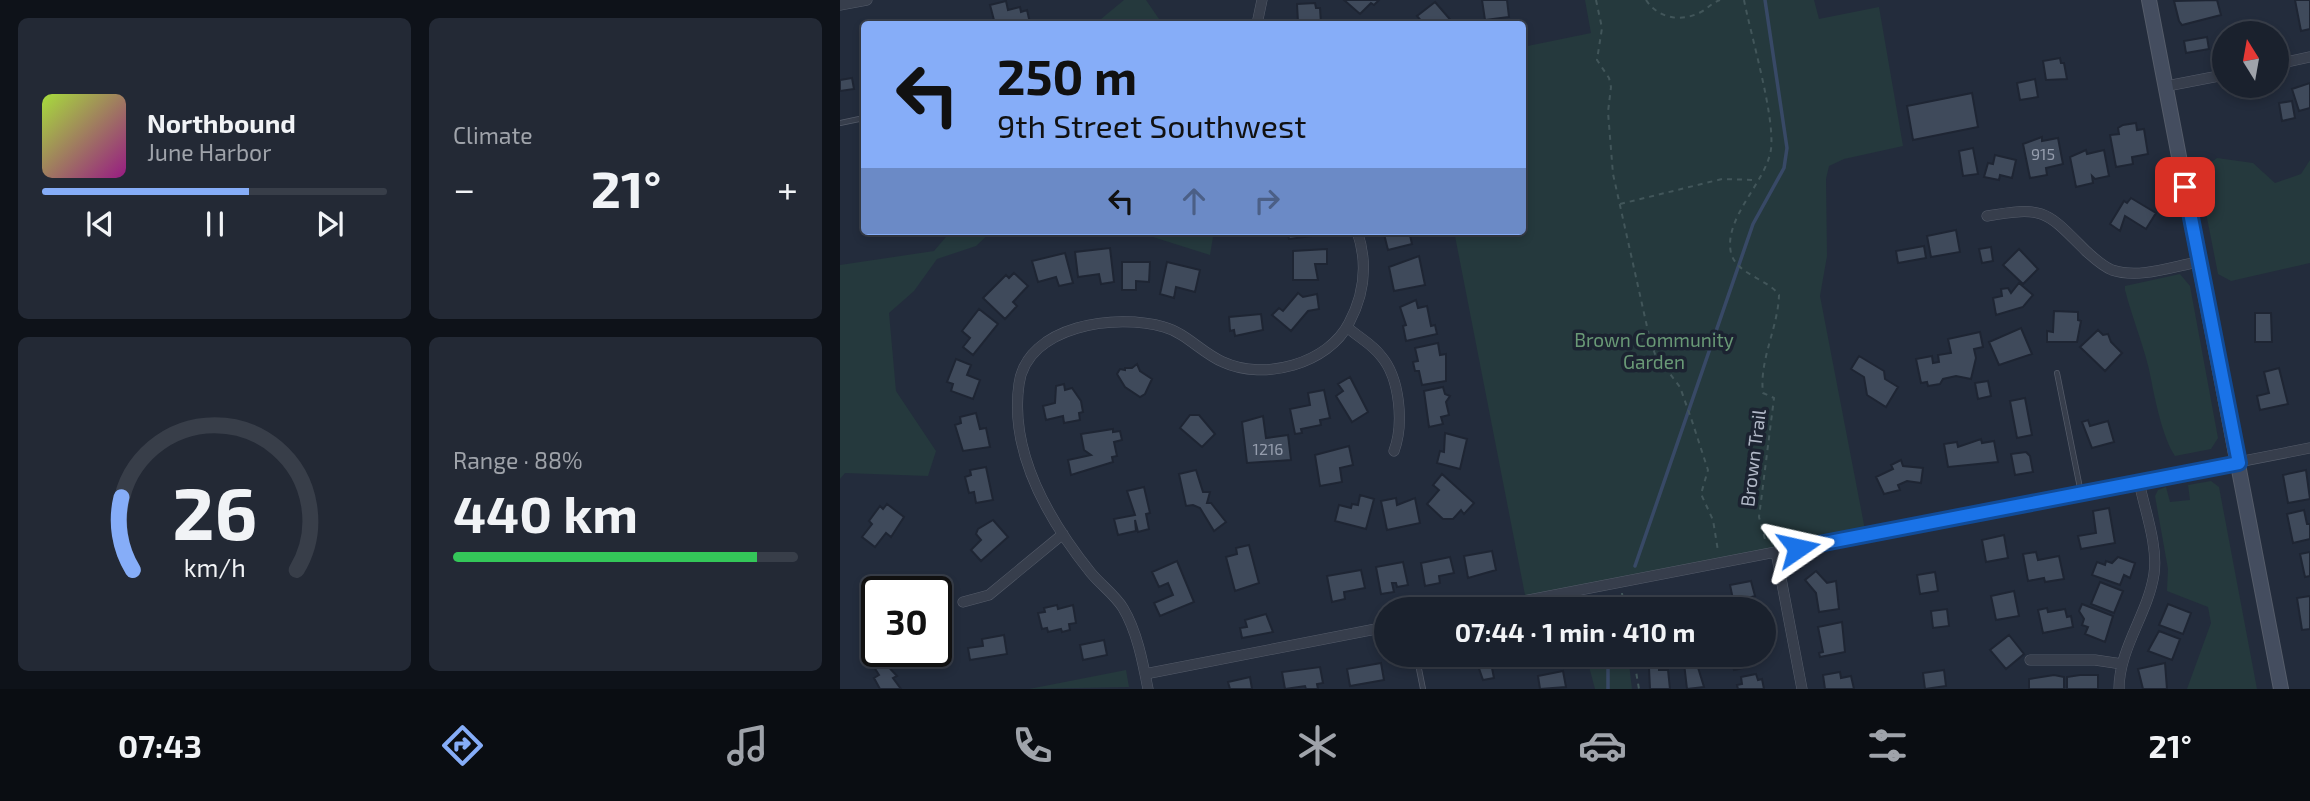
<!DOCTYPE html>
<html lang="en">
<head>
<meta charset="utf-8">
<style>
  :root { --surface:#1a212d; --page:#232935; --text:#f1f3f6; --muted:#9fa3aa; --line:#383e49; --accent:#86adf8 }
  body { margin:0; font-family:"Exo 2",sans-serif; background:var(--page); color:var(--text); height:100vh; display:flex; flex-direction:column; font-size:26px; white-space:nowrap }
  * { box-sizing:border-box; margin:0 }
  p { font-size:23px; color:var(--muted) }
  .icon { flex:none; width:38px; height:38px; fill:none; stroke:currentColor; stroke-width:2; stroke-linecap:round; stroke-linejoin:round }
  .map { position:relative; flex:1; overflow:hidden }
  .details { display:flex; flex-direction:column; gap:18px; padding:18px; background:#0e1219; width:840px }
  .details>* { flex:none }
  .guide { position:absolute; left:21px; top:21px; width:665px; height:214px; border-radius:7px; box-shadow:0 4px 10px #0003,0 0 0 2px var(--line); background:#86adf8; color:#111; overflow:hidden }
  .needle { width:46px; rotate:349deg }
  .fabs { position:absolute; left:1372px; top:21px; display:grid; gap:14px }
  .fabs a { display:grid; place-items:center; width:77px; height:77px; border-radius:50%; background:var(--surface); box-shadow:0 4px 10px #0003,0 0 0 2px var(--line); font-size:35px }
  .speed { position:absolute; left:21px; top:576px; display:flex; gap:14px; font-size:35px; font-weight:700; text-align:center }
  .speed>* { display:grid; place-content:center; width:91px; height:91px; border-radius:50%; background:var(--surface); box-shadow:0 4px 10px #0003,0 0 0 2px var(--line); line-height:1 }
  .speed .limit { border:4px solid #111; border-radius:10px; background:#fff; color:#111 }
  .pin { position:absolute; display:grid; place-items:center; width:60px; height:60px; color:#fff; margin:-30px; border-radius:14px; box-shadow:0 4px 10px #0006 }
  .me { position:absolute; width:77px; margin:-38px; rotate:79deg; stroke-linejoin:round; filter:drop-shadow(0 0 5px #0008) }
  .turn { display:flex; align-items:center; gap:24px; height:147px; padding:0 21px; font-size:32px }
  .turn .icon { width:91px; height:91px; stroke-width:2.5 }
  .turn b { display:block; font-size:49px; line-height:60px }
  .lanes { display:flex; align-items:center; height:66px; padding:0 21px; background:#0003; justify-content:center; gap:35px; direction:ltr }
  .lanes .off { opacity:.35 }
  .big { font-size:52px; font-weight:700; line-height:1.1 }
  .details .tile { flex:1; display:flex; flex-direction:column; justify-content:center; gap:10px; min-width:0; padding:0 24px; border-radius:10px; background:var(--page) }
  .details .dial { align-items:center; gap:0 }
  .dial svg { height:182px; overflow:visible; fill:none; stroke:var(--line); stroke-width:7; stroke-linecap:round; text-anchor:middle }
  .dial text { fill:var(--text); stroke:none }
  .song { display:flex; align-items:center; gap:21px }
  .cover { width:84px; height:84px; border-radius:10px; background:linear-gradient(135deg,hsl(80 70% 55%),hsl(310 70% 35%)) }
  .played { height:7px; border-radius:4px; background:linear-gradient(90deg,var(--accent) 60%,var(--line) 60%) }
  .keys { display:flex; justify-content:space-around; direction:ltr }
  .heat { display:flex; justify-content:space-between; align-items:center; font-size:38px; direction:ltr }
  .charge { height:10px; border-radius:5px; background:linear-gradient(90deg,#34c759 88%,var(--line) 0) }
  .details .tiles { flex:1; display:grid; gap:18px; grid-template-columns:repeat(2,1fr) }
  .trip { position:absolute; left:534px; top:597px; width:402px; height:70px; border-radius:35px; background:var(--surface); box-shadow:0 4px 10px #0003,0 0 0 2px var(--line); font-weight:700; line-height:70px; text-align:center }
  .menu { display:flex; height:112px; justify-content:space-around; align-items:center; background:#0a0d12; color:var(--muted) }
  .menu .icon { width:49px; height:49px }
  .menu .selected { color:var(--accent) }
  .menu b { font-size:32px; color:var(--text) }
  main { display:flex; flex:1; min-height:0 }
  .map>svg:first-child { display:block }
  .green { fill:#25393d }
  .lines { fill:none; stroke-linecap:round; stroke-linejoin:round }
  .stream { stroke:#384966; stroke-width:3.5 }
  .building { fill:#3f4a5b; stroke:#1e2533; stroke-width:2 }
  .service-casing { stroke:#555c6a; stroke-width:6 }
  .minor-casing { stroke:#555c6a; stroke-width:11 }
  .secondary-casing { stroke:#555c6a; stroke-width:16 }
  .path { stroke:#42565a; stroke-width:2; stroke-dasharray:5 5; stroke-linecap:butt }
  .service { stroke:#373e4c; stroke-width:4.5 }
  .minor { stroke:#373e4c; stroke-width:10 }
  .secondary { stroke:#444d5f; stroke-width:14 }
  .route-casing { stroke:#114b97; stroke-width:18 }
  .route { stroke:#1a73e8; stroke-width:12 }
  .labels { text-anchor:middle; stroke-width:7; stroke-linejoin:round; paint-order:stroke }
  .number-label { font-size:16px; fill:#959dad }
  .park-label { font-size:19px; fill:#699976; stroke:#1c2331 }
  .street-label { font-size:19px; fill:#b2b9c8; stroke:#1c2331 }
</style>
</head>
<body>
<main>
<section class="details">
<div class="tiles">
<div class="tile">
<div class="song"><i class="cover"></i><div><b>Northbound</b><p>June Harbor</p></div></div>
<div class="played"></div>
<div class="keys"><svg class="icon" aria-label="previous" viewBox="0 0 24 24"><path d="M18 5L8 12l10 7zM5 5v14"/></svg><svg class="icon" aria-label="pause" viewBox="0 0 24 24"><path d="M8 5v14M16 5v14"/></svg><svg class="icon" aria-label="next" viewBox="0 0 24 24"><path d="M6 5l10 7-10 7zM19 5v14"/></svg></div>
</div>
<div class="tile"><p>Climate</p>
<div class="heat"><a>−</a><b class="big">21°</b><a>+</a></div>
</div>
<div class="tile dial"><svg viewBox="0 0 100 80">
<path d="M14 69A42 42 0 1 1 86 69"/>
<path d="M14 69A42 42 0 0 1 9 37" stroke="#86adf8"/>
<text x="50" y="56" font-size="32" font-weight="700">26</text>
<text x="50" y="72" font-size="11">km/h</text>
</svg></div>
<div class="tile"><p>Range · 88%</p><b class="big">440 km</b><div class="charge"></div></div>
</div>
</section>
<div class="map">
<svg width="1470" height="689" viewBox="0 0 1470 689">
  <rect width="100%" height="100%" fill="#232c3c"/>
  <!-- green -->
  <path class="green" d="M 284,0 L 306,0 L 319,19 L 333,24 L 255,24 Z
    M 745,0 L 974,0 L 979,19 L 1039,7 L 1063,146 L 1004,159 L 989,166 L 986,179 L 987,256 L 980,296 L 1026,535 L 686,600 L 614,231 L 682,231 L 683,47 L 751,33 Z
    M 1377,158 L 1413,163 L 1435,183 L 1461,174 L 1470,160 L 1470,263 L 1391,281 L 1378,274 L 1358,172 Z
    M 111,231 L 152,231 L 136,246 L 97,259 L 74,291 L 49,313 L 56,391 L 96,451 L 88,476 L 5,473 L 0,479 L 0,265 L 94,251 Z
    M 294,231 L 374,231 L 370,255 Z
    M 1340,274 L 1350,286 L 1378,438 L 1371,449 L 1335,456 C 1323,439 1315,400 1311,379 C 1306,351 1292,318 1285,290 L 1285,286 Z
    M 1371,481 L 1379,487 L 1417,689 L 1347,689 L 1371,623 L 1368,607 L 1327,591 L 1328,569 L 1315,496 L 1318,490 L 1326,487 L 1330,502 L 1350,500 L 1348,485 Z
    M 746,655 L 788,655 L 792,689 L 755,689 Z
    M 286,670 L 289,687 L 189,689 Z"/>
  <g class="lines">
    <!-- stream -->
    <path class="stream" d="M 795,566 L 913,224 L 944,168 L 947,148 L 925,0
      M 772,609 L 773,601
      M 768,689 L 768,654"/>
  </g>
  <!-- building -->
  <path class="building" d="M 504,0 L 539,0 L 534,5 L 531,3 L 520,14 Z
    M 642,0 L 667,0 L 669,17 L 645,20 Z
    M 1377,0 L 1381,15 L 1342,25 L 1339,21 L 1334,1 Z
    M 1455,0 L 1470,0 L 1470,29 L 1461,31 Z
    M 166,1 L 168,10 L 180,7 L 181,12 L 187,10 L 190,23 L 155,24 L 150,5 Z
    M 595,2 L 614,24 L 581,24 L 583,23 L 577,16 Z
    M 475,3 L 476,8 L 480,8 L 481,24 L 458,22 L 457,4 Z
    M 1367,37 L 1369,49 L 1346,53 L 1344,41 Z
    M 1220,58 L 1221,63 L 1224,63 L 1227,79 L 1206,80 L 1203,61 Z
    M 12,78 L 14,89 L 0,91 L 0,80 Z
    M 1195,79 L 1198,97 L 1180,100 L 1177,83 Z
    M 1470,83 L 1470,108 L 1459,111 L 1452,89 Z
    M 1132,93 L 1138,127 L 1073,140 L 1067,106 Z
    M 1452,101 L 1455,118 L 1442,121 L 1439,103 Z
    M 1296,123 L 1297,130 L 1304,129 L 1308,154 L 1292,157 L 1293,164 L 1276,167 L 1270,135 L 1279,134 L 1278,128 L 1283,125 Z
    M 1202,137 L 1202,141 L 1218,138 L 1223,164 L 1206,168 L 1207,175 L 1190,178 L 1183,144 Z
    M 1133,148 L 1138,174 L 1123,176 L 1119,151 Z
    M 1246,150 L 1247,154 L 1264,150 L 1269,176 L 1255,179 L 1252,176 L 1253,183 L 1236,187 L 1230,157 Z
    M 1155,155 L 1176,160 L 1172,178 L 1160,175 L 1159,180 L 1144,177 L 1148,163 L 1153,164 Z
    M 1291,198 L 1316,213 L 1306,229 L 1285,216 L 1280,231 L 1270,224 L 1284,201 L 1287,203 Z
    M 1116,230 L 1120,252 L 1091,257 L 1087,236 Z
    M 447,231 L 479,231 L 479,235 L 449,239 Z
    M 550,231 L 569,231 L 572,244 L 548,250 L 544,234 Z
    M 1084,246 L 1086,258 L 1058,263 L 1056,251 Z
    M 1151,247 L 1153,261 L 1142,263 L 1139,249 Z
    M 270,248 L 274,282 L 261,284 L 259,274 L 238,277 L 235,252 Z
    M 487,249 L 487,264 L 475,264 L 478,280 L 453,280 L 453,251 Z
    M 1179,249 L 1198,269 L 1183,284 L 1163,265 Z
    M 225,253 L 233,283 L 219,286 L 216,277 L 198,282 L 192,261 Z
    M 579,256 L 585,285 L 554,291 L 549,267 Z
    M 282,262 L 310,262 L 309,282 L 296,281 L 296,290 L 282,290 Z
    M 327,262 L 360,270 L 355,292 L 336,287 L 334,298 L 320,294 Z
    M 174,273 L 188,286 L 173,302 L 177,306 L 165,319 L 143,298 L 166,275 L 169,278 Z
    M 1179,283 L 1193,295 L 1183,307 L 1156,315 L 1153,298 L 1162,296 L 1161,289 L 1168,288 L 1171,293 Z
    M 458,293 L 463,297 L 477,294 L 479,309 L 468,311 L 451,331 L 432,315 L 439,308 L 443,311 Z
    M 576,300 L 578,308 L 587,306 L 591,326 L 595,325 L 597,334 L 566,341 L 563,326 L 566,325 L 560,307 Z
    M 139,309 L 158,324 L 133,355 L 123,347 L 130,338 L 122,331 Z
    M 1214,311 L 1238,312 L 1238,320 L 1241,321 L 1237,342 L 1207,342 L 1207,331 L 1213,332 Z
    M 1415,313 L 1431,313 L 1432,342 L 1415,342 Z
    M 421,314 L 423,330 L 395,336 L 394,330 L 390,331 L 389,317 Z
    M 1181,328 L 1192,354 L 1159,365 L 1149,342 Z
    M 1258,330 L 1263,335 L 1268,334 L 1271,342 L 1282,353 L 1265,371 L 1240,347 Z
    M 1140,332 L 1143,347 L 1134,349 L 1136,358 L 1131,379 L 1116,376 L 1103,379 L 1100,384 L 1088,386 L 1087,382 L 1081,383 L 1076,359 L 1092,356 L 1093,363 L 1099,362 L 1098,355 L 1111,353 L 1108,339 Z
    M 598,343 L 600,355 L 606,354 L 606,381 L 582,385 L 579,371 L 575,371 L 573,362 L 578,361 L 575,348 Z
    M 1019,356 L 1044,371 L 1045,379 L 1058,387 L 1046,407 L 1027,395 L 1024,377 L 1011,369 Z
    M 116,359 L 131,365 L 127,375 L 140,380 L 133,399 L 111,391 L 113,384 L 107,382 Z
    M 297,364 L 300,371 L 312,379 L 305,394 L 300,397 L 285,387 L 277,374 L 280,369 L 285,370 L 285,368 L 292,368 Z
    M 1439,368 L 1448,404 L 1420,410 L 1417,396 L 1429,393 L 1424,372 Z
    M 510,377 L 528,412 L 512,422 L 496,396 L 503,391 L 498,384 Z
    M 1148,381 L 1151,396 L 1138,399 L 1135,383 Z
    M 224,384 L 225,390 L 232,388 L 241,401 L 243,412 L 239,413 L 240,420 L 224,423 L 223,416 L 206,420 L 203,406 L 215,403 L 216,386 Z
    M 603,387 L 605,394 L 610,396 L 606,402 L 609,415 L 601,417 L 603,424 L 589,427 L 584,391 Z
    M 484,390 L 490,418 L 480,420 L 481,425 L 461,429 L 462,433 L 455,434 L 450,409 L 470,405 L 468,393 Z
    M 1185,398 L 1192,435 L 1177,438 L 1170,401 Z
    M 136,413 L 140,429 L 146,428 L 150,447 L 123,451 L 115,425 L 121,423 L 120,417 Z
    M 350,415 L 359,415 L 375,434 L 362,447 L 340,428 Z
    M 423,416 L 426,438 L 448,435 L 451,460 L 407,463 L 402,422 Z
    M 1248,420 L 1250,426 L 1268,421 L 1274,442 L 1252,448 L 1242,422 Z
    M 273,429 L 273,432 L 280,431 L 282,440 L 274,442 L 277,456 L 272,457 L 273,462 L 231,475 L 228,460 L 251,455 L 244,450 L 241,434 Z
    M 605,433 L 627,439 L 620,469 L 597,463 L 600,451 L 604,452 Z
    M 1141,439 L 1142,443 L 1154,441 L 1158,462 L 1108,467 L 1104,444 L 1117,442 L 1118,447 Z
    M 509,446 L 513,465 L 500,468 L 502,482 L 480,486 L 475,455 Z
    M 1186,452 L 1190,456 L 1193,472 L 1175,475 L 1171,454 Z
    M 1061,460 L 1063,466 L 1083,468 L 1081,483 L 1067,481 L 1058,485 L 1060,490 L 1044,494 L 1036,477 L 1053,469 L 1051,465 Z
    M 146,467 L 153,500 L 136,503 L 134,492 L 129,493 L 125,477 L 131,475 L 130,470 Z
    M 356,470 L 363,492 L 370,492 L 367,503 L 371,503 L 386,522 L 374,531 L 360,508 L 353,505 L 346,506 L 339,474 Z
    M 1466,470 L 1470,499 L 1448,503 L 1443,475 Z
    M 602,474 L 634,503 L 624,514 L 621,510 L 613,519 L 603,519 L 587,504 L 599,490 L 593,485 Z
    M 304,487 L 310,513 L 306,514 L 309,529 L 298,532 L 295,520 L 296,531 L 278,535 L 274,519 L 295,515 L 287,491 Z
    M 520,495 L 534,499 L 526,529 L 495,521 L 499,505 L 511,508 L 512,504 L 518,505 Z
    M 556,498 L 557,505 L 575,498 L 580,523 L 547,530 L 541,501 Z
    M 47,504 L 64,517 L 51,537 L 46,533 L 35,547 L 22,537 L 32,524 L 29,521 L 40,506 L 43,509 Z
    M 1269,508 L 1275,543 L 1241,549 L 1238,536 L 1256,533 L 1253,511 Z
    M 1464,510 L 1467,524 L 1470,524 L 1470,539 L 1453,543 L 1447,514 Z
    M 153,520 L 168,537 L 141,561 L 131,550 L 141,540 L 136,534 L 138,529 Z
    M 1164,535 L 1168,558 L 1146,562 L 1142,540 Z
    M 409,545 L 419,583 L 395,591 L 386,557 L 397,554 L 396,548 Z
    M 652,551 L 656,570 L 628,578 L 624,556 Z
    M 1196,552 L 1198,560 L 1219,556 L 1224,579 L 1205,582 L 1204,578 L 1188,581 L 1183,554 Z
    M 1470,552 L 1470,576 L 1465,577 L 1460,554 Z
    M 610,557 L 614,573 L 599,576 L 600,583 L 585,586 L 581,563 Z
    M 1278,557 L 1295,563 L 1290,578 L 1284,575 L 1280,585 L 1252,575 L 1257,562 L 1265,565 L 1266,561 L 1272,563 Z
    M 337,561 L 354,602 L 320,616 L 314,603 L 333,595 L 328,583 L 319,587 L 312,572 Z
    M 563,562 L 568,585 L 557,587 L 556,583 L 552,583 L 554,592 L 541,594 L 536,567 Z
    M 521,570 L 525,588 L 504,592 L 505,599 L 492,602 L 487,576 Z
    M 976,571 L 987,583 L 996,581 L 999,609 L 979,612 L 976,593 L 965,580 Z
    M 1095,572 L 1098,591 L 1080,594 L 1077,575 Z
    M 911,581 L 915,596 L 908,598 L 910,609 L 895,609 L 890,585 Z
    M 1260,582 L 1283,591 L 1274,613 L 1251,604 Z
    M 1174,591 L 1179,616 L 1156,620 L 1151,596 Z
    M 1470,596 L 1470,629 L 1462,630 L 1457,598 Z
    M 815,600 L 815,603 L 826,601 L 827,605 L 839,602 L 840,609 L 803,609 L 802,603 Z
    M 1242,604 L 1273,616 L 1265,642 L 1245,634 L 1248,627 L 1242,625 L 1244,619 L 1239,611 Z
    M 1328,604 L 1351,613 L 1343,634 L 1319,625 Z
    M 217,605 L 218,609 L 233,605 L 236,623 L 229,624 L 230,630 L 222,632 L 221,629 L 208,632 L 207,628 L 202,629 L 198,613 L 205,612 L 204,608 Z
    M 1207,608 L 1208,612 L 1225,609 L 1227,617 L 1231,616 L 1233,627 L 1203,633 L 1198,610 Z
    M 1107,609 L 1109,626 L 1093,628 L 1091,611 Z
    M 426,614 L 433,632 L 402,638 L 400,628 L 407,627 L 405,620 Z
    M 1002,622 L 1005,652 L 980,657 L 979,653 L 983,652 L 978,627 Z
    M 1319,631 L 1340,639 L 1332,660 L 1308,651 Z
    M 164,635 L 167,654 L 130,660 L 128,648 L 143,646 L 142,639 Z
    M 1169,635 L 1184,654 L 1166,669 L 1150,650 Z
    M 264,640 L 267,655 L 243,660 L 240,645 Z
    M 634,654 L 676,654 L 677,663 L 652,668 L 654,678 L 643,680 Z
    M 888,654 L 908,654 L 911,666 L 894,670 Z
    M 43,661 L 57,676 L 53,678 L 61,689 L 40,689 L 34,678 L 39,675 L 34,667 Z
    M 856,661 L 864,687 L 847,689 L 844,663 Z
    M 541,663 L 544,680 L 510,686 L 507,669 Z
    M 1325,663 L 1327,689 L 1303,689 L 1298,669 Z
    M 480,667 L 483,683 L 477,684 L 478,689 L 466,689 L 465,686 L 445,689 L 442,672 Z
    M 819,667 L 819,670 L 828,670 L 830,689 L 810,689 L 809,668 Z
    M 1104,670 L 1106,686 L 1085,689 L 1083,673 Z
    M 723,671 L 726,687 L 700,689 L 698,676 Z
    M 1000,672 L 1001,678 L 1011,676 L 1014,689 L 985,689 L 983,675 Z
    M 916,674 L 918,680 L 922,679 L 924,689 L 898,689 L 897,685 L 902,684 L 901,677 Z
    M 1214,675 L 1224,677 L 1224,689 L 1189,689 L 1189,679 Z
    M 1240,675 L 1258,675 L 1258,689 L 1227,689 L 1227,677 Z
    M 410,677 L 412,689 L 390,689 L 388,682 Z"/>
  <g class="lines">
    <defs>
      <path id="service" d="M 0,123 L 24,118
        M 1217,373 L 1241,493
        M 576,654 L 583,689"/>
      <path id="minor" d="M 0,5 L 27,0
        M 417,24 L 422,0
        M 1437,64 L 1470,57
        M 1327,86 L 1384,75
        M 1147,216 C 1205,206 1206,211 1246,251 C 1254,258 1262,266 1272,270 C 1299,279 1331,267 1358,262
        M 507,327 C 518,337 532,344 541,356 C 560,378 564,424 554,451
        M 936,552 L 962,689
        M 123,602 L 149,595 L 223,534
        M 642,609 L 1470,448
        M 1190,660 L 1255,660 L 1282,664
        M 305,674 L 546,627
        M 308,689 C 303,663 297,631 283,608 C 275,595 261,585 251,573 C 210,522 169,453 179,384 C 187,325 277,313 324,327 C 346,333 362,353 383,362 C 424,381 488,364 509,323 C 525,293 528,263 517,231
        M 1279,689 C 1279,648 1308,614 1314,574 C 1318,545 1305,511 1299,482"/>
      <path id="secondary" d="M 1309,0 L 1441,689"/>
    </defs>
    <!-- service casing -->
    <use href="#service" class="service-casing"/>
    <!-- minor casing -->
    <use href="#minor" class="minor-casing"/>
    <!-- secondary casing -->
    <use href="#secondary" class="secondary-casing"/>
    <!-- path -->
    <path class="path" d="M 756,0 L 762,28 L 757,60 L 769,78 L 771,87 L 768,112 L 773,174 L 810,340 L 815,354 L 840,387 L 852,421 L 868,470 L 861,494 L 873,520 L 878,551
      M 806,0 C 818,18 840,23 861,12 C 868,8 872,3 880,0
      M 904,0 C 911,36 935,116 931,149 C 927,181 883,218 891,253 C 896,274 928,279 939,295 C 938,328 919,360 923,393 L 934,398 L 919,517 L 926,543
      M 780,204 L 882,179 L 915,180
      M 782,593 L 784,609
      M 793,654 L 799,689"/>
    <!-- service -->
    <use href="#service" class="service"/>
    <!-- minor -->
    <use href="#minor" class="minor"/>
    <!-- secondary -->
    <use href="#secondary" class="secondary"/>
  </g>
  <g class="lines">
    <defs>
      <path id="route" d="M 958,548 L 1399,463 L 1345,187"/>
    </defs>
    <!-- route casing -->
    <use href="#route" class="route-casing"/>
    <!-- route -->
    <use href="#route" class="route"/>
  </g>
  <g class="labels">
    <!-- number labels -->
    <g class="number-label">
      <text x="1203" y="160">915</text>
      <text x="428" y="455">1216</text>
    </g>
    <!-- park labels -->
    <g class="park-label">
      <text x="814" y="347">Brown Community<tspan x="814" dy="22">Garden</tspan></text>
    </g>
    <!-- street labels -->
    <g class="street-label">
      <text transform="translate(913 458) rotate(-83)" y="7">Brown Trail</text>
    </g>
  </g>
</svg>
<div class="fabs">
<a><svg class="needle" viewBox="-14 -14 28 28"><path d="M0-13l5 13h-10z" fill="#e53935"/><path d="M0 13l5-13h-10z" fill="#9fa3aa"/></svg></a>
</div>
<div class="speed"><div class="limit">30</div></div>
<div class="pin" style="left:1345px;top:187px;background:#d93025"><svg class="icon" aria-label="arrive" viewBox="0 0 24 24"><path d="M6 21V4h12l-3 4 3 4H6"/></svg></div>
<svg class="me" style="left:958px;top:548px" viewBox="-20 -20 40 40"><path d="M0-17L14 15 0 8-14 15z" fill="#1a73e8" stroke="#fff" stroke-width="4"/></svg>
<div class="trip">07:44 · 1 min · 410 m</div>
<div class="guide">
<div class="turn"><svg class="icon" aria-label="left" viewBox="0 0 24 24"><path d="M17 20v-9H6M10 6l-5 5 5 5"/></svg><div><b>250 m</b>9th Street Southwest</div></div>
<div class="lanes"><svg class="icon" aria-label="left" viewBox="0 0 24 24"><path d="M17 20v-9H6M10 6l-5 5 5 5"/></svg><svg class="icon off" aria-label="ahead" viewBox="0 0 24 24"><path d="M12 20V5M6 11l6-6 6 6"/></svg><svg class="icon off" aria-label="right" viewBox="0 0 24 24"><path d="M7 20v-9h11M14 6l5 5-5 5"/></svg></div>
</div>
</div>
</main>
<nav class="menu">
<b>07:43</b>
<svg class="icon selected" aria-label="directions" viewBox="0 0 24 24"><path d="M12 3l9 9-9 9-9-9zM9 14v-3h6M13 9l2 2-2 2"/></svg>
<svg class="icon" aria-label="music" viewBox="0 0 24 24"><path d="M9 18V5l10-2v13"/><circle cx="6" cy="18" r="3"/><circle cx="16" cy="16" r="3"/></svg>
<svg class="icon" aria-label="phone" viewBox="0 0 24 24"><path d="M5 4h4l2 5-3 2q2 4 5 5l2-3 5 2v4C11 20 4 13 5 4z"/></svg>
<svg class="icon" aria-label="climate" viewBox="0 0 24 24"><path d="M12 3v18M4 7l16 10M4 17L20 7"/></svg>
<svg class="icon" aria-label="car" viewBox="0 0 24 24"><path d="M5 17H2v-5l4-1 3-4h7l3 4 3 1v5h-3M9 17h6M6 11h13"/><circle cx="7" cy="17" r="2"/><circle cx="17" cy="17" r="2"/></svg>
<svg class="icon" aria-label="filters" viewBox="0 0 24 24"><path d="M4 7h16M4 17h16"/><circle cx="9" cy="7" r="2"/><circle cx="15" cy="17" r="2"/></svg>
<b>21°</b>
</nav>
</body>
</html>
